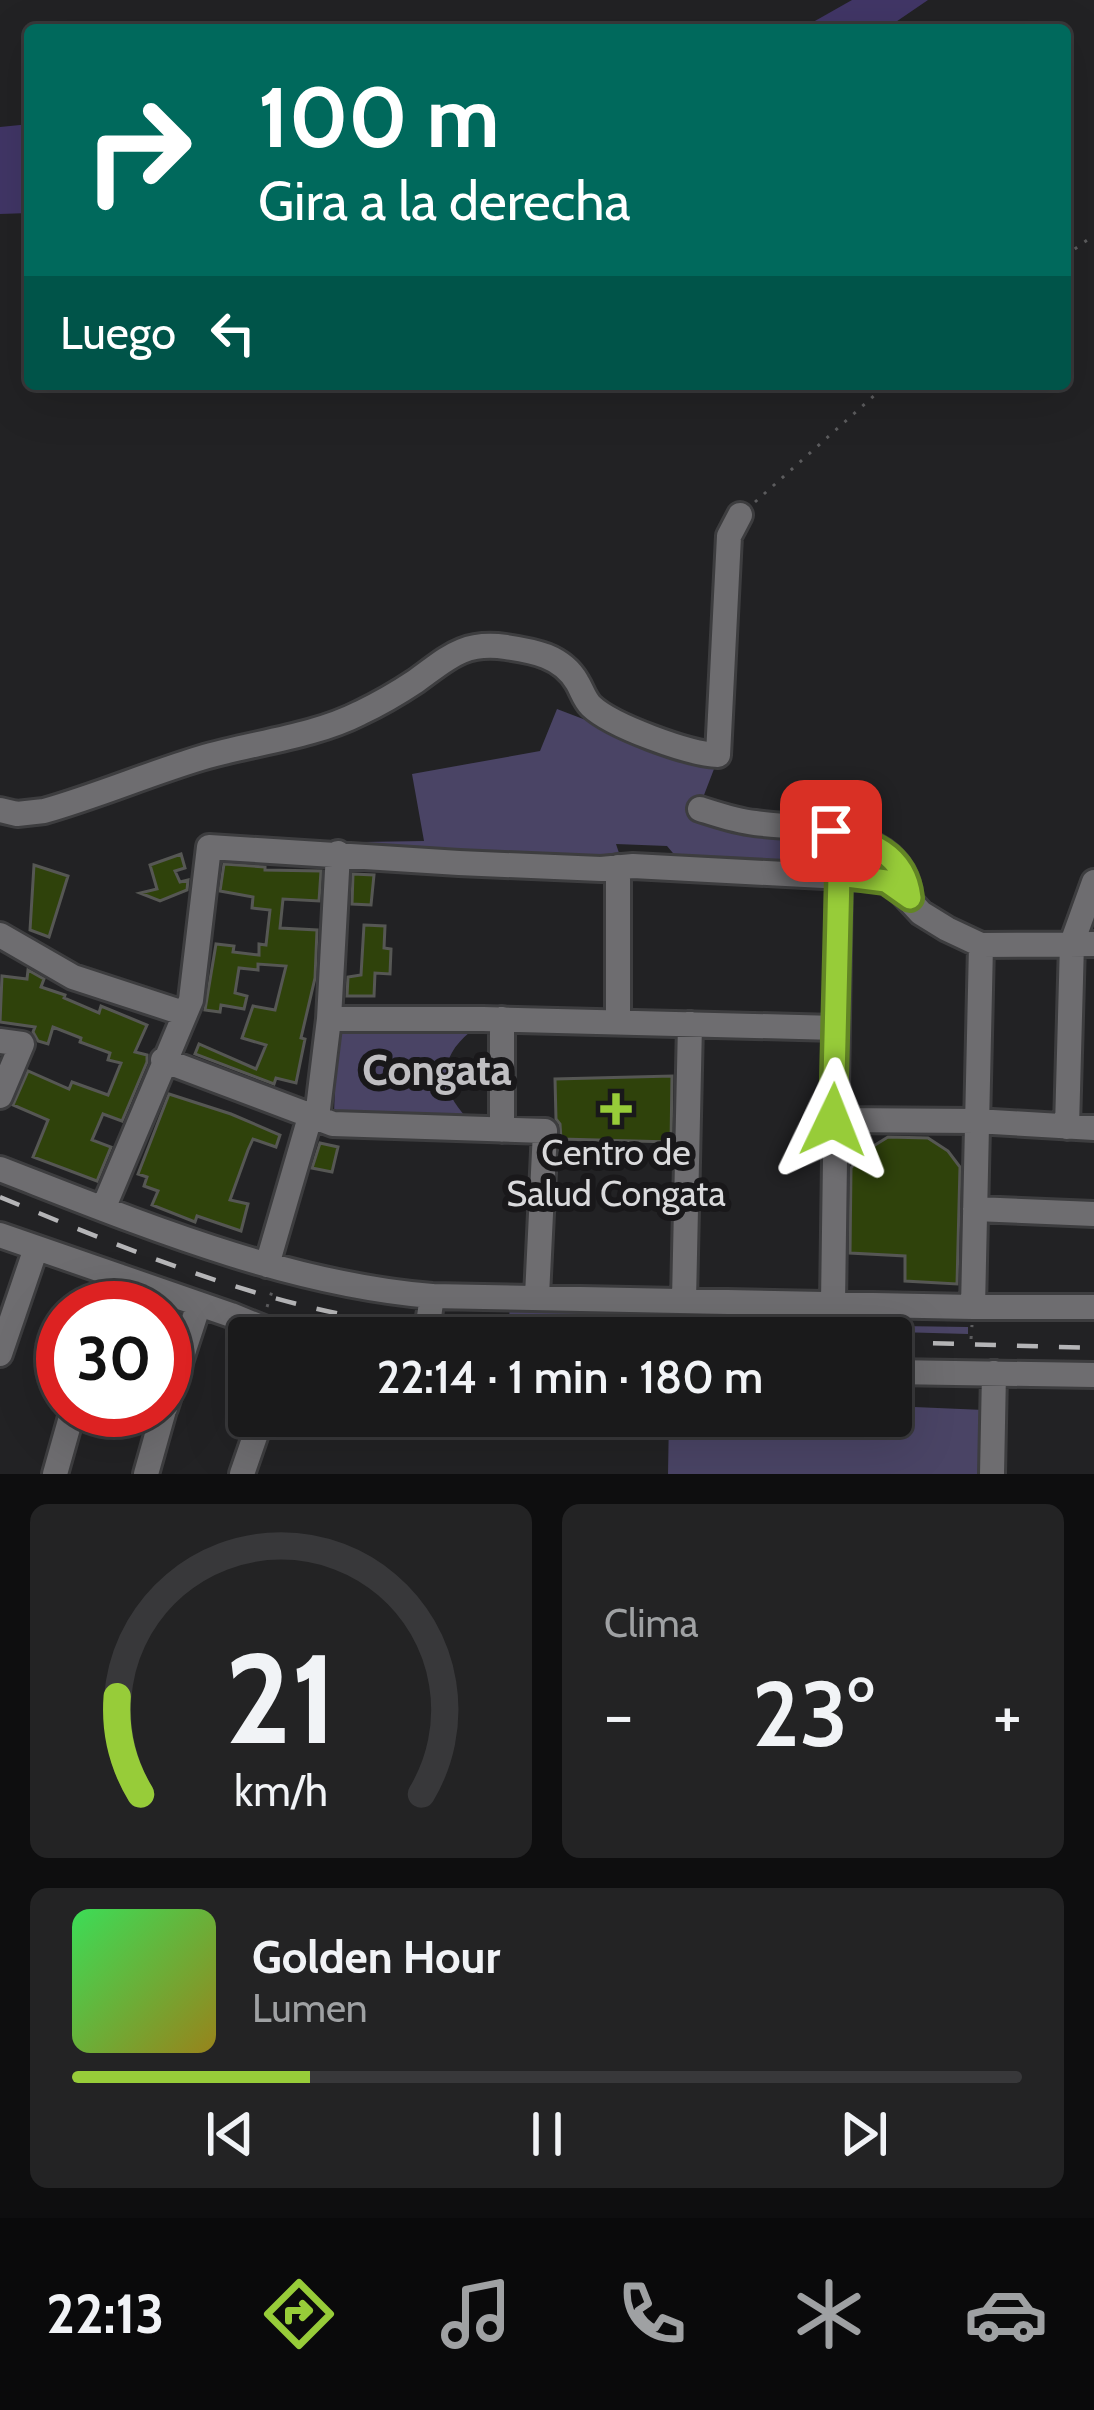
<!DOCTYPE html>
<html lang="es">
<head>
<meta charset="utf-8">
<style>
  :root { --surface:#1a1a1b; --page:#232324; --text:#f1f3f6; --muted:#9fa1a3; --line:#38383a; --accent:#97cc39 }
  body { margin:0; font-family:Cabin,sans-serif; background:var(--page); color:var(--text); height:100vh; display:flex; flex-direction:column; font-size:45px; white-space:nowrap }
  * { box-sizing:border-box; margin:0 }
  p { font-size:39px; color:var(--muted) }
  .icon { flex:none; width:66px; height:66px; fill:none; stroke:currentColor; stroke-width:2; stroke-linecap:round; stroke-linejoin:round }
  .map { position:relative; height:1474px; overflow:hidden }
  .sheet { display:flex; flex-direction:column; gap:30px; padding:30px; background:#0e0e0f; flex:1 }
  .sheet>* { flex:none }
  .guide { position:absolute; left:24px; top:24px; width:1047px; height:366px; border-radius:12px; box-shadow:0 12px 48px #0002,0 0 0 3px var(--line); background:#00695c; color:#fff; overflow:hidden }
  .speed { position:absolute; left:36px; top:1281px; display:flex; gap:24px; font-size:60px; font-weight:700; text-align:center }
  .speed>* { display:grid; place-content:center; width:156px; height:156px; border-radius:50%; background:var(--surface); box-shadow:0 12px 48px #0002,0 0 0 3px var(--line); line-height:1 }
  .speed .limit { border:18px solid #d22; background:#fff; color:#111 }
  .pin { position:absolute; display:grid; place-items:center; width:102px; height:102px; color:#fff; margin:-51px; border-radius:24px; box-shadow:0 6px 18px #0006 }
  .me { position:absolute; width:132px; margin:-66px; rotate:2deg; stroke-linejoin:round; filter:drop-shadow(0 0 9px #0008) }
  .turn { display:flex; align-items:center; gap:42px; height:252px; padding:0 36px; font-size:54px }
  .turn .icon { width:156px; height:156px; stroke-width:2.5 }
  .turn b { display:block; font-size:84px; line-height:102px }
  .then { display:flex; align-items:center; height:114px; padding:0 36px; background:#0003; gap:24px; font-size:45px }
  .big { font-size:90px; font-weight:600; line-height:1.1 }
  .sheet .card { flex:1; display:flex; flex-direction:column; justify-content:center; gap:18px; min-width:0; padding:0 42px; border-radius:18px; background:var(--page) }
  .sheet .dial { align-items:center; gap:0 }
  .dial svg { height:312px; overflow:visible; fill:none; stroke:var(--line); stroke-width:7; stroke-linecap:round; text-anchor:middle }
  .dial text { fill:var(--text); stroke:none }
  .song { display:flex; align-items:center; gap:36px }
  .cover { width:144px; height:144px; border-radius:18px; background:linear-gradient(135deg,hsl(130 70% 55%),hsl(50 70% 35%)) }
  .played { height:12px; border-radius:6px; background:linear-gradient(90deg,var(--accent) 25%,var(--line) 25%) }
  .keys { display:flex; justify-content:space-around; direction:ltr }
  .heat { display:flex; justify-content:space-between; align-items:center; font-size:66px; direction:ltr }
  .sheet .tiles { flex:1; display:grid; gap:30px; grid-template-columns:1fr 1fr }
  .card:last-child { grid-column:span 2 }
  .trip { position:absolute; left:228px; top:1317px; width:684px; height:120px; border-radius:12px; background:var(--surface); box-shadow:0 12px 48px #0002,0 0 0 3px var(--line); font-weight:600; line-height:120px; text-align:center }
  .tab-bar { display:flex; height:192px; justify-content:space-around; align-items:center; background:#0a0a0b; color:var(--muted) }
  .tab-bar .icon { width:84px; height:84px }
  .tab-bar .on { color:var(--accent) }
  .tab-bar b { font-size:54px; color:var(--text) }
  .map>svg:first-child { display:block }
  .green { fill:#4a4465 }
  .water { fill:#413666 }
  .building { fill:#2f420b; stroke:#565754; stroke-width:3 }
  .lines { fill:none; stroke-linecap:round; stroke-linejoin:round }
  .minor-casing { stroke:#3d3d3f; stroke-width:30 }
  .path { stroke:#5c5c5e; stroke-width:3; stroke-dasharray:3 9; stroke-linecap:butt }
  .minor { stroke:#6e6d70; stroke-width:24 }
  .rail { stroke:#b5b5b7; stroke-width:4.5; stroke-dasharray:21 21; stroke-linecap:butt }
  .route-casing { stroke:#628525; stroke-width:30 }
  .route { stroke:#97cc39; stroke-width:21 }
  .poi-dot { fill:#97cc39; stroke:#19181a; stroke-width:4.5 }
  .labels { text-anchor:middle; stroke-width:12; stroke-linejoin:round; paint-order:stroke }
  .poi-label { font-size:36px; fill:#dadadc; stroke:#19181a }
  .quarter-label { font-size:42px; font-weight:bold; fill:#c0bfc2; stroke:#19181a }
</style>
</head>
<body>
<div class="map">
<svg width="1094" height="1474" viewBox="0 0 1094 1474">
  <rect width="100%" height="100%" fill="#222224"/>
  <!-- green -->
  <path class="green" d="M 557,709 L 714,769 L 694,821 L 758,834 L 853,846 L 898,876 L 678,859 L 667,846 L 616,844 L 620,856 L 581,855 L 580,862 L 362,846 L 362,842 L 424,841 L 412,774 L 540,751 Z
    M 340,1029 L 470,1032 C 438,1058 439,1089 467,1118 L 334,1113 L 337,1032 Z
    M 510,1303 L 899,1313 L 899,1326 L 968,1327 L 968,1334 L 509,1321 Z
    M 891,1406 L 984,1410 L 982,1474 L 668,1474 L 669,1416 L 891,1416 Z"/>
  <!-- water -->
  <path class="water" d="M 852,0 L 928,0 L 884,30 L 799,30 Z
    M 30,124 L 30,213 L 0,214 L 0,127 Z"/>
  <!-- building -->
  <path class="building" d="M 181,854 L 185,868 L 175,871 L 180,882 L 188,880 L 187,890 L 160,901 L 140,893 L 157,889 L 150,865 Z
    M 224,864 L 265,867 L 265,870 L 321,871 L 319,901 L 283,899 L 280,928 L 317,930 L 315,978 L 301,1038 L 305,1039 L 296,1083 L 276,1078 L 274,1084 L 195,1054 L 199,1044 L 256,1069 L 266,1045 L 242,1038 L 253,1006 L 275,1010 L 286,966 L 258,964 L 258,970 L 239,968 L 235,993 L 247,996 L 244,1009 L 221,1005 L 220,1012 L 205,1010 L 216,944 L 234,946 L 233,952 L 259,955 L 259,944 L 266,945 L 270,910 L 252,908 L 253,897 L 220,891 Z
    M 34,865 L 68,876 L 49,937 L 30,930 Z
    M 353,874 L 374,875 L 371,905 L 352,904 Z
    M 364,925 L 385,926 L 384,948 L 391,949 L 390,974 L 375,973 L 374,996 L 347,996 L 348,977 L 361,975 Z
    M 28,970 L 44,979 L 41,987 L 65,995 L 64,998 L 99,1013 L 101,1006 L 147,1025 L 135,1052 L 147,1055 L 147,1062 L 122,1121 L 103,1114 L 92,1140 L 111,1147 L 97,1181 L 33,1157 L 48,1120 L 13,1105 L 28,1071 L 69,1089 L 72,1082 L 108,1095 L 121,1063 L 108,1060 L 110,1053 L 80,1042 L 81,1038 L 53,1027 L 48,1044 L 38,1041 L 33,1032 L 35,1027 L 0,1022 L 2,976 L 27,979 Z
    M 672,1076 L 671,1142 L 561,1139 L 560,1124 L 556,1119 L 555,1079 Z
    M 169,1094 L 231,1114 L 280,1135 L 276,1147 L 253,1139 L 248,1150 L 230,1200 L 248,1204 L 241,1231 L 197,1216 L 195,1222 L 152,1205 L 158,1191 L 144,1186 L 147,1177 L 138,1174 Z
    M 888,1137 L 928,1138 L 948,1151 L 960,1167 L 957,1284 L 905,1281 L 905,1256 L 850,1253 L 851,1168 L 862,1153 Z
    M 320,1143 L 338,1147 L 332,1172 L 312,1168 Z"/>
  <g class="lines">
    <defs>
      <path id="minor" d="M 700,809 C 719,815 736,821 755,823 C 809,830 903,826 910,898
        M 0,810 L 17,814 L 44,811 C 97,796 148,774 201,758 C 251,743 313,737 360,713 C 379,704 398,693 416,681 C 448,658 463,641 506,647 C 534,651 562,656 577,682 C 582,690 584,699 591,706 C 612,726 689,754 718,755 L 729,536 L 740,515
        M 0,935 L 73,977 L 183,1013
        M 329,1019 L 483,1019 L 836,1028
        M 618,1022 L 618,867
        M 0,1041 L 22,1044 L 0,1096
        M 163,1060 L 333,1124 L 545,1131 L 537,1296
        M 833,1120 L 976,1121 L 1094,1128
        M 1067,1127 L 1072,943 L 1094,882
        M 502,1130 L 502,1019
        M 0,1169 C 137,1222 284,1284 432,1296 L 973,1307 L 1094,1307
        M 103,1209 L 191,1000 L 209,847 L 459,863 L 601,869 L 633,866 L 880,879 L 896,886 L 921,913 L 947,929 L 981,945 L 1094,944
        M 975,1209 L 1094,1214
        M 0,1235 L 231,1315 L 288,1338
        M 267,1265 L 310,1117 L 318,1109 L 329,1019 L 338,853
        M 684,1300 L 690,1024
        M 833,1303 L 839,876
        M 973,1307 L 981,945
        M 108,1308 L 119,1276
        M 426,1338 L 432,1296
        M 0,1354 L 36,1248
        M 891,1372 L 1094,1375
        M 165,1408 L 199,1304
        M 55,1474 L 73,1410
        M 146,1474 L 164,1410
        M 242,1474 L 262,1416
        M 992,1474 L 994,1373"/>
    </defs>
    <!-- minor casing -->
    <use href="#minor" class="minor-casing"/>
    <!-- path -->
    <path class="path" d="M 1065,256 L 1094,235
      M 755,502 L 887,384
      M 267,1307 L 273,1288
      M 971,1339 L 972,1325"/>
    <!-- minor -->
    <use href="#minor" class="minor"/>
    <!-- rail -->
    <path class="rail" d="M 0,1197 C 128,1250 260,1305 398,1324 C 506,1340 617,1335 726,1338
      M 891,1342 L 1094,1348"/>
  </g>
  <g class="lines">
    <defs>
      <path id="route" d="M 831,831 C 869,842 905,853 910,898 L 886,881 L 839,875 L 833,1120"/>
    </defs>
    <!-- route casing -->
    <use href="#route" class="route-casing"/>
    <!-- route -->
    <use href="#route" class="route"/>
  </g>
  <!-- markers -->
  <path class="poi-dot" d="M610 1091h12v12h12v12h-12v12h-12v-12h-12v-12h12z"/>
  <g class="labels">
    <!-- poi labels -->
    <g class="poi-label">
      <text x="616" y="1165">Centro de<tspan x="616" dy="41">Salud Congata</tspan></text>
    </g>
    <!-- quarter labels -->
    <g class="quarter-label">
      <text x="437" y="1085">Congata</text>
    </g>
  </g>
</svg>
<div class="speed"><div class="limit">30</div></div>
<div class="pin" style="left:831px;top:831px;background:#d93025"><svg class="icon" aria-label="arrive" viewBox="0 0 24 24"><path d="M6 21V4h12l-3 4 3 4H6"/></svg></div>
<svg class="me" style="left:833px;top:1120px" viewBox="-20 -20 40 40"><path d="M0-17L14 15 0 8-14 15z" fill="#97cc39" stroke="#fff" stroke-width="4"/></svg>
<div class="trip">22:14 · 1 min · 180 m</div>
<div class="guide">
<div class="turn"><svg class="icon" aria-label="right" viewBox="0 0 24 24"><path d="M7 20v-9h11M14 6l5 5-5 5"/></svg><div><b>100 m</b>Gira a la derecha</div></div>
<div class="then">Luego<svg class="icon" aria-label="left" viewBox="0 0 24 24"><path d="M17 20v-9H6M10 6l-5 5 5 5"/></svg></div>
</div>
</div>
<section class="sheet">
<div class="tiles">
<div class="card dial"><svg viewBox="0 0 100 80">
<path d="M14 69A42 42 0 1 1 86 69"/>
<path d="M14 69A42 42 0 0 1 8 44" stroke="#97cc39"/>
<text x="50" y="56" font-size="32" font-weight="700">21</text>
<text x="50" y="72" font-size="11">km/h</text>
</svg></div>
<div class="card"><p>Clima</p>
<div class="heat"><a>−</a><b class="big">23°</b><a>+</a></div>
</div>
<div class="card">
<div class="song"><i class="cover"></i><div><b>Golden Hour</b><p>Lumen</p></div></div>
<div class="played"></div>
<div class="keys"><svg class="icon" aria-label="previous" viewBox="0 0 24 24"><path d="M18 5L8 12l10 7zM5 5v14"/></svg><svg class="icon" aria-label="pause" viewBox="0 0 24 24"><path d="M8 5v14M16 5v14"/></svg><svg class="icon" aria-label="next" viewBox="0 0 24 24"><path d="M6 5l10 7-10 7zM19 5v14"/></svg></div>
</div>
</div>
</section>
<nav class="tab-bar">
<b>22:13</b>
<svg class="icon on" aria-label="directions" viewBox="0 0 24 24"><path d="M12 3l9 9-9 9-9-9zM9 14v-3h6M13 9l2 2-2 2"/></svg>
<svg class="icon" aria-label="music" viewBox="0 0 24 24"><path d="M9 18V5l10-2v13"/><circle cx="6" cy="18" r="3"/><circle cx="16" cy="16" r="3"/></svg>
<svg class="icon" aria-label="phone" viewBox="0 0 24 24"><path d="M5 4h4l2 5-3 2q2 4 5 5l2-3 5 2v4C11 20 4 13 5 4z"/></svg>
<svg class="icon" aria-label="climate" viewBox="0 0 24 24"><path d="M12 3v18M4 7l16 10M4 17L20 7"/></svg>
<svg class="icon" aria-label="car" viewBox="0 0 24 24"><path d="M5 17H2v-5l4-1 3-4h7l3 4 3 1v5h-3M9 17h6M6 11h13"/><circle cx="7" cy="17" r="2"/><circle cx="17" cy="17" r="2"/></svg>
</nav>
</body>
</html>
